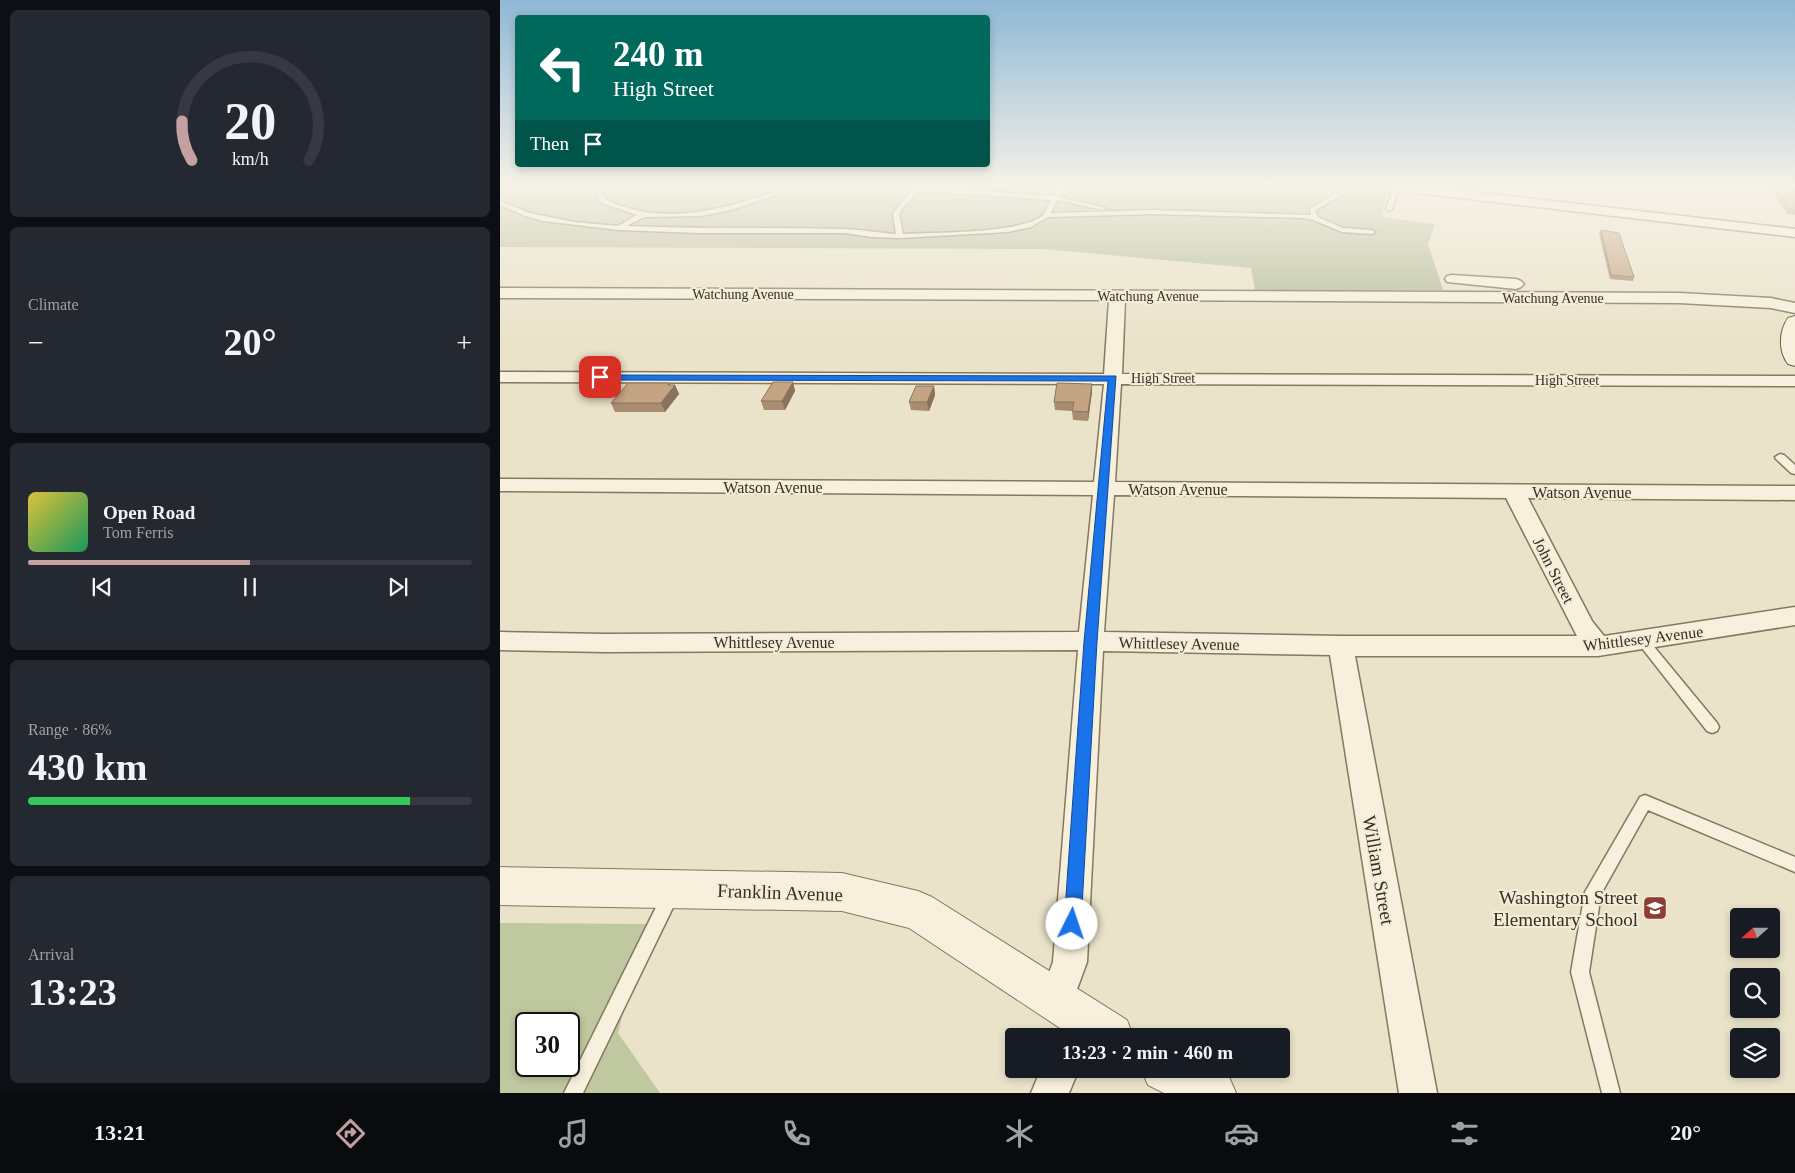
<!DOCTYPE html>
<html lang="en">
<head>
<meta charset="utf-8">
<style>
  :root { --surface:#171b24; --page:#242831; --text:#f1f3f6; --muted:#9ea1a6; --line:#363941; --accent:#c4a1a0 }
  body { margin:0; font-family:"Times New Roman",serif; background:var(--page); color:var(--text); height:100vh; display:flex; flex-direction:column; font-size:19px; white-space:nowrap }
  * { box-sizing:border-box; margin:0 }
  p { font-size:16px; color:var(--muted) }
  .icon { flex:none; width:28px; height:28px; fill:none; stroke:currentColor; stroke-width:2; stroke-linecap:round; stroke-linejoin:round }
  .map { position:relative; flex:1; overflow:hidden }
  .drawer { display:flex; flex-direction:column; gap:10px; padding:10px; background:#0d0f14; width:500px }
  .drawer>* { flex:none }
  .top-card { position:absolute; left:15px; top:15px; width:475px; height:152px; border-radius:5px; box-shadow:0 2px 8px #0003; background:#00695c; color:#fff; overflow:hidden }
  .needle { width:32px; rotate:249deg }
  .controls { position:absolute; left:1230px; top:908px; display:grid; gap:10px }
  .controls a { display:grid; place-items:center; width:50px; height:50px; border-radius:5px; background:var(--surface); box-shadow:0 2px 8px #0003; font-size:25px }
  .speed { position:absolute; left:15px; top:1012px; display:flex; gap:10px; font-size:25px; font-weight:700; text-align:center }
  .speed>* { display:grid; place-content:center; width:65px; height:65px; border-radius:50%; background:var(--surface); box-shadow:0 2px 8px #0003; line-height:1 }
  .speed .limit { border:2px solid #111; border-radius:8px; background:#fff; color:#111 }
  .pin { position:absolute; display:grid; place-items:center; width:42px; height:42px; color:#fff; margin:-21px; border-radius:10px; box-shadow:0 2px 8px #0006 }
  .me { position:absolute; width:55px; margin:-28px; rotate:4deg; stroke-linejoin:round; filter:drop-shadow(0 0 4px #0008) }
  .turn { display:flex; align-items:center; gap:18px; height:105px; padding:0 15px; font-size:22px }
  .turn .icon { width:65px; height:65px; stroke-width:2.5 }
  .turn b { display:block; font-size:35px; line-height:42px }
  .then { display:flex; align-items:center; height:48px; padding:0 15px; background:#0003; gap:10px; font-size:19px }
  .big { font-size:38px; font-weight:700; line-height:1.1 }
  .drawer .card { flex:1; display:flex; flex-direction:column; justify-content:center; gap:8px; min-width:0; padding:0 18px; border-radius:8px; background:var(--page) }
  .drawer .dial { align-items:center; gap:0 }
  .dial svg { height:130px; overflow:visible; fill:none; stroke:var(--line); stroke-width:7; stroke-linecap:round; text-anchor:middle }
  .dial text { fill:var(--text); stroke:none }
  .song { display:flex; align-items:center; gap:15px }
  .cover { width:60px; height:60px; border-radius:8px; background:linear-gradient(135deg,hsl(50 70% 55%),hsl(150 70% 35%)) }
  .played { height:5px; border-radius:2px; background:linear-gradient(90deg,var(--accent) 50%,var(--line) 50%) }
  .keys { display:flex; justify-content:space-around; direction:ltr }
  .heat { display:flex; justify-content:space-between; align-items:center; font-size:28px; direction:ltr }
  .charge { height:8px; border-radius:4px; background:linear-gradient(90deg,#34c759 86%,var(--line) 0) }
  .trip { position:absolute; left:505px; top:1028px; width:285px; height:50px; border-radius:5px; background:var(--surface); box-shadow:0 2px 8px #0003; font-weight:700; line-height:50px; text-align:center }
  .menu { display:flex; height:80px; justify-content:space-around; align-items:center; background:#090b0e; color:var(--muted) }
  .menu .icon { width:35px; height:35px }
  .menu .active { color:var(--accent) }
  .menu b { font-size:22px; color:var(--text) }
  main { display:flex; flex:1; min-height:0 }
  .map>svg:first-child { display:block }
  .green { fill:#bfc89e; fill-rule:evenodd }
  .cemetery { fill:#b7be9c }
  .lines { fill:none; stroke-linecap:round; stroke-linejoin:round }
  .service-casing { stroke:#857760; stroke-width:3 }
  .minor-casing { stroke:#857760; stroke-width:3 }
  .tertiary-casing { stroke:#857760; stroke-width:2 }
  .secondary-casing { stroke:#675843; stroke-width:2 }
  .service { fill:#f6f0dc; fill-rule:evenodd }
  .minor { fill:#f6f0dc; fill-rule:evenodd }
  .tertiary { fill:#f6f0dc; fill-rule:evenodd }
  .secondary { fill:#f6f0dc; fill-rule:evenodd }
  .wall { fill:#a98d71 }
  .shaded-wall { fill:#8a735c }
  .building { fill:#c5a483; stroke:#8a735c }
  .route { fill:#1a73e8; stroke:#114b97 }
  .labels { text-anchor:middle; stroke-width:4; stroke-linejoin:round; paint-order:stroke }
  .far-street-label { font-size:14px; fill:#372e22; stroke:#f3edd8 }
  .street-label { font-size:16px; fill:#372e22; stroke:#f3edd8 }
  .near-street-label { font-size:19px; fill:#372e22; stroke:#f3edd8 }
  .near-poi-label { font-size:19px; fill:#372e22; stroke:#f3edd8; text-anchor:end }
</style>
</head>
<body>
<main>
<section class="drawer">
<div class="card dial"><svg viewBox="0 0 100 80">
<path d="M14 69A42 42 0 1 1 86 69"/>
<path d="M14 69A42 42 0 0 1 8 45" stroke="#c4a1a0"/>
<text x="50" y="56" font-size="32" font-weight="700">20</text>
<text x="50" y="72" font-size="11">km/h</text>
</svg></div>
<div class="card"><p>Climate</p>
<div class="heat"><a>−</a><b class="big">20°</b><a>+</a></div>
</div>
<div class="card">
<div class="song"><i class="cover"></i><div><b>Open Road</b><p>Tom Ferris</p></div></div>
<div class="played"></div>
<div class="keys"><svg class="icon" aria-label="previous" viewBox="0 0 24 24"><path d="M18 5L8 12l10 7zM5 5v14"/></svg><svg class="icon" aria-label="pause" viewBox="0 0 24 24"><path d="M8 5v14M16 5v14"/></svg><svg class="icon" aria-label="next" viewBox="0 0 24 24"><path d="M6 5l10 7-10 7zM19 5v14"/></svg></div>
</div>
<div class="card"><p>Range · 86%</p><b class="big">430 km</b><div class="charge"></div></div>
<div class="card"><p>Arrival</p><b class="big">13:23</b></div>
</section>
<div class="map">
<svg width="1295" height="1093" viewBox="0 0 1295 1093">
  <rect width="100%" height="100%" fill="#eae3ca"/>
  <!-- green -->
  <path class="green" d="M 0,923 L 146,924 L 118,1033 L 160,1093 L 0,1093 ZM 26,1024 L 69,1024 L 69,1066 L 26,1066 Z"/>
  <!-- cemetery -->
  <path class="cemetery" d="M 0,187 L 889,187 L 881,217 L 935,224 L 928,244 L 943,290 L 755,290 L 751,268 L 544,249 L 0,247 Z"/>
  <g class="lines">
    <defs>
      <path id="service" d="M 98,187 L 104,187 L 102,194 C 108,203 115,204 125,207 C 180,225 237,204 290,187 L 299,187 L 231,210 L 201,216 L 144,217 L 127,226 C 199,229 271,227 343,229 C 360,229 378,233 396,234 L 393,214 L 400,204 L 414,190 L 397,187 L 425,187 L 553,196 L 556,187 L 562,187 L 559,197 L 606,208 L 603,210 L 557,200 L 551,213 L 654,210 L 811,215 L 810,209 L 839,191 L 841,187 L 847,187 L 844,193 L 815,211 L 818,217 L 843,228 L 872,230 L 875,232 L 872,234 L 842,232 L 813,220 L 803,218 L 654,214 L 548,217 L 531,227 L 508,232 L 400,238 L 371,237 L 345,233 L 198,233 L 119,230 L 43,221 L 25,216 L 0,205 L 0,201 L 30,213 L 74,222 L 118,226 L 137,215 L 102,203 L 96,194 ZM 421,191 L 551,200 C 549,204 547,210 544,214 C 526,234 432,232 403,234 L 399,214 L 404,206 Z
        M 893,187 L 899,187 L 892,209 L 889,211 L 886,209 Z
        M 1280,454 L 1284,455 L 1295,465 L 1295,474 L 1291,473 L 1276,459 L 1275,457 Z
        M 1142,635 L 1146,637 L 1217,723 L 1219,727 L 1217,731 L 1212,733 L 1207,731 L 1138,643 L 1136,640 L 1138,637 Z
        M 1145,795 L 1295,857 L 1295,872 L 1148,810 L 1101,894 L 1089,972 L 1120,1093 L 1102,1093 L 1071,972 L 1085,892 L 1140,797 Z
        M 171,887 L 177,889 L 179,895 L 83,1093 L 64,1093 L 165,889 Z"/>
      <path id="minor" d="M 893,187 L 930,187 L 1295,229 L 1295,237 L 899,191 Z
        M 952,275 L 1016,279 L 1021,281 L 1024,284 L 1021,287 L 1016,289 L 947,282 L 945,279 L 947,276 Z
        M 0,288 L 1179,293 L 1271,298 L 1295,303 L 1295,313 L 1271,308 L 1179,303 L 625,300 L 622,374 L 1295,376 L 1295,386 L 621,384 L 615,482 L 1295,486 L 1295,500 L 1028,498 L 1092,621 L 1104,636 L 1295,607 L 1295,625 L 1098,656 L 855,656 L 937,1093 L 899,1093 L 830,655 L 603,651 L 587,962 L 569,1011 L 557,1017 L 545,1011 L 539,999 L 553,962 L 578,650 L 105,652 L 0,650 L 0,632 L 105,634 L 579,632 L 593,495 L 0,491 L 0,479 L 594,482 L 604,384 L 0,382 L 0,372 L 604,374 L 609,300 L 0,298 ZM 614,495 L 1006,498 L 1077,636 L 841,636 L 604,632 Z
        M 541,1069 L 579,1069 L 569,1093 L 531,1093 Z"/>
      <path id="tertiary" d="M 0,867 L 342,873 L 418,891 L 432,897 L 627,1020 L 633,1036 L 572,1036 L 409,928 L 342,911 L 0,905 Z
        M 641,1069 L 713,1069 L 729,1077 L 736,1093 L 664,1093 L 648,1085 Z"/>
      <path id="secondary" d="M 1295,316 L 1295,366 L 1288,364 C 1278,351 1279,331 1288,318 Z"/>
    </defs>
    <!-- service casing -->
    <use href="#service" class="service-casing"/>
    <!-- minor casing -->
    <use href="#minor" class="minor-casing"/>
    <!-- tertiary casing -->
    <use href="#tertiary" class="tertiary-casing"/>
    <!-- secondary casing -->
    <use href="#secondary" class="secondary-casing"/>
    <!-- service -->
    <use href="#service" class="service"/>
    <!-- minor -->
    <use href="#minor" class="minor"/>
    <!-- tertiary -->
    <use href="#tertiary" class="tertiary"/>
    <!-- secondary -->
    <use href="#secondary" class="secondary"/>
  </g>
  <!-- wall -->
  <path class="wall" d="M 1270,187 L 1295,187 L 1295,215 L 1287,214 Z
    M 1101,230 L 1134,277 L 1133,281 L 1110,279 L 1099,234 Z
    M 293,382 L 295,391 L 285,410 L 264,410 L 261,401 Z
    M 169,383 L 170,385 L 175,385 L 179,394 L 165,412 L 115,412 L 111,403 Z
    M 434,386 L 435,395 L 429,411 L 411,410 L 409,402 Z
    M 592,392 L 588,421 L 573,420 L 572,411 L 555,410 L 554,402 Z"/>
  <!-- shaded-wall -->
  <path class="shaded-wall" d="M 293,382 L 295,391 L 285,410 L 282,401 Z
    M 169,383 L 172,389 L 175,385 L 179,394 L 165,412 L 161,403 Z
    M 592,384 L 592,392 L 588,421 L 588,412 Z
    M 434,386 L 435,395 L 429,411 L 427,402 Z"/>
  <!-- building -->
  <path class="building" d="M 1276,187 L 1295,187 L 1295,210 L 1290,209 Z
    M 1101,230 L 1119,233 L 1134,277 L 1111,275 Z
    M 273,382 L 293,382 L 282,401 L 261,401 Z
    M 128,383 L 169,383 L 168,385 L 175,385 L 161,403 L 111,403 Z
    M 557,383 L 592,384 L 588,412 L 572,411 L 574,402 L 554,402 Z
    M 416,386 L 434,386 L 427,402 L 409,402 Z"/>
  <!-- sky -->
  <linearGradient id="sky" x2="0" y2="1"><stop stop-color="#8fb8d6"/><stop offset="0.55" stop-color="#f6f2e7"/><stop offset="1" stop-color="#f6f2e7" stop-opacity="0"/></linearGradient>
  <rect width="1295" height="340" fill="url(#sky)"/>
  <!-- route -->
  <path class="route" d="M 96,375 L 616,376 L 597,642 L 581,924 L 578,930 L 572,932 L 567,930 L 564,924 L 584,642 L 608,381 L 100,380 L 96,379 Z"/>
  <!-- icons -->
  <defs>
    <symbol id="school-square" viewBox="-11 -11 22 22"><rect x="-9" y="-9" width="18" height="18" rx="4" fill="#8e3d36" stroke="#f3edd8"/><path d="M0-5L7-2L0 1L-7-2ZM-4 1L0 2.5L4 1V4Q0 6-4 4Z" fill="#fff"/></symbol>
  </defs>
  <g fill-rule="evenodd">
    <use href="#school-square" x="1141" y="894" width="28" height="28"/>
  </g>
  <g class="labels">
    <!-- far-street labels -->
    <g class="far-street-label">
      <text x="243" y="299">Watchung Avenue</text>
      <text x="648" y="301">Watchung Avenue</text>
      <text x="1053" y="303">Watchung Avenue</text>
      <text x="663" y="383">High Street</text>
      <text x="1067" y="385">High Street</text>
    </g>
    <!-- street labels -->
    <g class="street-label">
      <text x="273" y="493">Watson Avenue</text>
      <text x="678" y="495">Watson Avenue</text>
      <text x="1082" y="498">Watson Avenue</text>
      <text transform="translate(1054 570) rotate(63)" y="6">John Street</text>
      <text transform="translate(1143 638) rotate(-7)" y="6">Whittlesey Avenue</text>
      <text x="274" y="648">Whittlesey Avenue</text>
      <text transform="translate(679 643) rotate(1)" y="6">Whittlesey Avenue</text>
    </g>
    <!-- near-street labels -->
    <g class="near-street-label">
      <text transform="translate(879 870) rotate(80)" y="7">William Street</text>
      <text transform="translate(280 892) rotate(2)" y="7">Franklin Avenue</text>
    </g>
    <!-- near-poi labels -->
    <g class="near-poi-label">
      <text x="1138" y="904">Washington Street<tspan x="1138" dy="22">Elementary School</tspan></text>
    </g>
  </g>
</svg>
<div class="controls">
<a><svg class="needle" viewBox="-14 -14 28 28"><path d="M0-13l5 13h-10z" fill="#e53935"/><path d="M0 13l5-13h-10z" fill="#9ea1a6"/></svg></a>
<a><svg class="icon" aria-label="search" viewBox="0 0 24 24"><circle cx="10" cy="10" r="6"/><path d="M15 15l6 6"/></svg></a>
<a><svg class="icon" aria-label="layers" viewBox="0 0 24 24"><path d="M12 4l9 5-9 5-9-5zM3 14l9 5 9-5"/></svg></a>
</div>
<div class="speed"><div class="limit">30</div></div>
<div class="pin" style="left:100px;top:377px;background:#d93025"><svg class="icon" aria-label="arrive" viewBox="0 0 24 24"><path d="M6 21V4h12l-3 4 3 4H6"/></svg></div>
<svg class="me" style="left:572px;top:924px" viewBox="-20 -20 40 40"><circle r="19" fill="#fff"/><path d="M0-13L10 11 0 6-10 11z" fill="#1a73e8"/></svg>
<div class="trip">13:23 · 2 min · 460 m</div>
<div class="top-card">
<div class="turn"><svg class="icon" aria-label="left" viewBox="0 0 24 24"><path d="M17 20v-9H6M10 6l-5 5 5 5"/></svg><div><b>240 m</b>High Street</div></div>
<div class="then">Then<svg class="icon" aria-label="arrive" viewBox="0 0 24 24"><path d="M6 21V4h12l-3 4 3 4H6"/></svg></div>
</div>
</div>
</main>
<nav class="menu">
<b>13:21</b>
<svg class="icon active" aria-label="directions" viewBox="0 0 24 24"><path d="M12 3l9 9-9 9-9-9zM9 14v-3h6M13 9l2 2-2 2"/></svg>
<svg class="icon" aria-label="music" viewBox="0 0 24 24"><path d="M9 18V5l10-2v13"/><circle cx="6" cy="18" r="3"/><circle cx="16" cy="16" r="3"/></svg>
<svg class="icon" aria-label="phone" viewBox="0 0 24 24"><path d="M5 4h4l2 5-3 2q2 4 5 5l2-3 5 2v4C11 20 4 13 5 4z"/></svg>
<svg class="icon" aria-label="climate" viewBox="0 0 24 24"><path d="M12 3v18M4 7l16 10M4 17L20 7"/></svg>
<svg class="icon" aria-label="car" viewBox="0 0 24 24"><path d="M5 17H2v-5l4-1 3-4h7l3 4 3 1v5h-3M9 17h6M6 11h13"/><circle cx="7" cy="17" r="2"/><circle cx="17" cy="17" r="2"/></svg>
<svg class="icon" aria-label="filters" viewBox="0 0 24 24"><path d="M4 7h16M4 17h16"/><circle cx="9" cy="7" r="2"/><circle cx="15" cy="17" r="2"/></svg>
<b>20°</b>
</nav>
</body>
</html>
